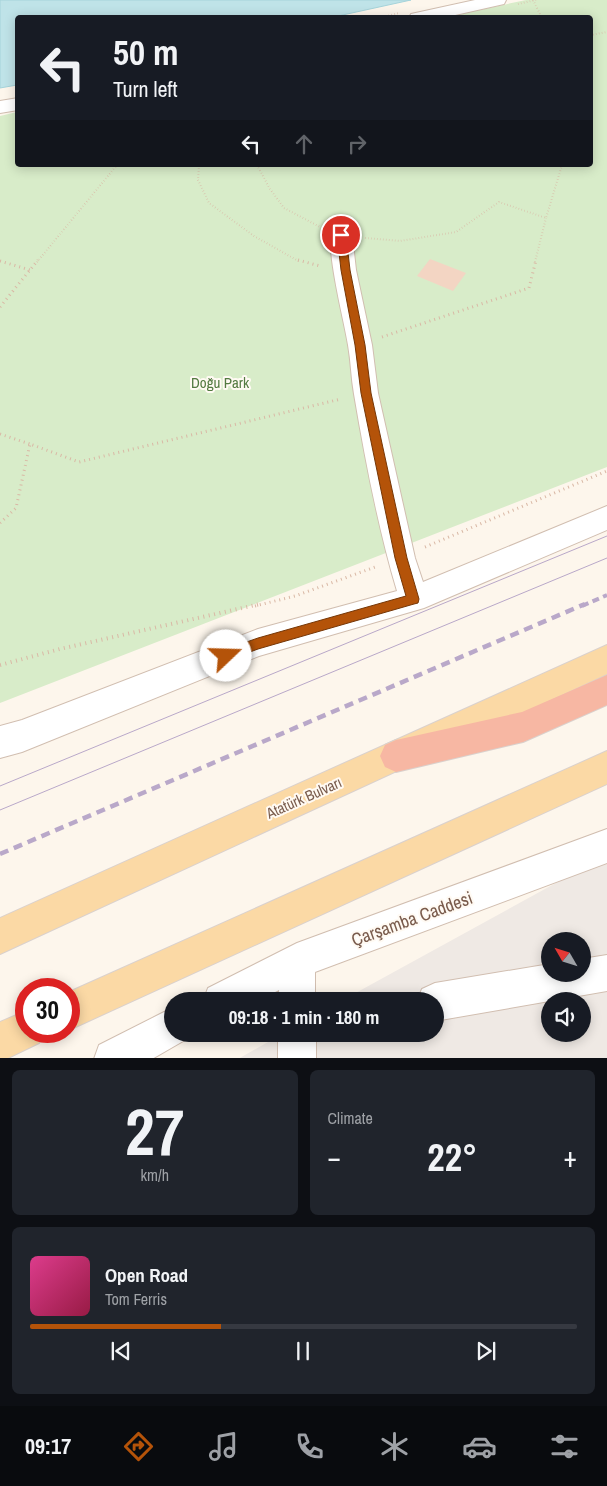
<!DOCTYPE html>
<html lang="en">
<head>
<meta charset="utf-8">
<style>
  :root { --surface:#171b24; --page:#20242c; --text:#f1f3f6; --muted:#9ea1a6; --line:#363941; --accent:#b45309 }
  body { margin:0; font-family:"Archivo Narrow",sans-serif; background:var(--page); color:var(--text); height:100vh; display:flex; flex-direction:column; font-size:19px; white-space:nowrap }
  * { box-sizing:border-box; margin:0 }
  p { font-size:16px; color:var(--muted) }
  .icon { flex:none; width:28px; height:28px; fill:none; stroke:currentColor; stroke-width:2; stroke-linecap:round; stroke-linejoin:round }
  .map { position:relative; height:1058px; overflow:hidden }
  .side { display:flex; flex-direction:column; gap:12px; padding:12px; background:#0d0f14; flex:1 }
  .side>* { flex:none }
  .hud { position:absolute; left:15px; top:15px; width:578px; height:152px; border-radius:5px; box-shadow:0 2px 12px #0003; background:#171b24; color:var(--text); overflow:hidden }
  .needle { width:32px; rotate:309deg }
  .tools { position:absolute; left:541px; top:932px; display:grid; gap:10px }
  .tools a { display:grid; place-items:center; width:50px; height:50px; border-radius:50%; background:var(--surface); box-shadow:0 2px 12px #0003; font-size:25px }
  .speed { position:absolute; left:15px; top:978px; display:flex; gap:10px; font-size:25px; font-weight:700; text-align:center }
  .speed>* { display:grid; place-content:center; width:65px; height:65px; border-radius:50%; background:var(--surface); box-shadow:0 2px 12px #0003; line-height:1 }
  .speed .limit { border:8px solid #d22; background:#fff; color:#111 }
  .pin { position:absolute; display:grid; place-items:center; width:42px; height:42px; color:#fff; margin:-21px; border:2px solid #fff; border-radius:50%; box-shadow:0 1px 5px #0007 }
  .me { position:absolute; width:55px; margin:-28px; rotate:69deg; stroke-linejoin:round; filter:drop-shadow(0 0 4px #0008) }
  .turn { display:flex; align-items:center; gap:18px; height:105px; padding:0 15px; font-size:22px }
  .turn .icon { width:65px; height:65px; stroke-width:2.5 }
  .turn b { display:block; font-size:35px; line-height:42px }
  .lanes { display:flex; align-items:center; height:48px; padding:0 15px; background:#0003; justify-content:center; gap:25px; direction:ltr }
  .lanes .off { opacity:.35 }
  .big { font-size:38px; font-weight:700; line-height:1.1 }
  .side .tile { flex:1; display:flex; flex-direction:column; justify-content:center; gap:8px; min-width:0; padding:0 18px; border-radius:8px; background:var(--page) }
  .side .dial { align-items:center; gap:0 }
  .dial b { font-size:65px; line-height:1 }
  .song { display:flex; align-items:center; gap:15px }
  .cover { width:60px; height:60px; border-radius:8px; background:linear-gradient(135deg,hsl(330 70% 55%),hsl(340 70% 35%)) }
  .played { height:5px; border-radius:2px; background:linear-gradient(90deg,var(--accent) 35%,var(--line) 35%) }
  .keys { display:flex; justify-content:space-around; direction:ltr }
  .heat { display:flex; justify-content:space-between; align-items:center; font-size:28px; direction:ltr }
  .side .tiles { flex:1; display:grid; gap:12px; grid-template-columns:1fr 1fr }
  .tile:last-child { grid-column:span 2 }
  .trip { position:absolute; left:164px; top:992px; width:280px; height:50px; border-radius:25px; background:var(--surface); box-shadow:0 2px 12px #0003; font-weight:700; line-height:50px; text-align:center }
  .menu { display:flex; height:80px; justify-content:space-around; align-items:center; background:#090b0e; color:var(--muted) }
  .menu .icon { width:35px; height:35px }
  .menu .selected { color:var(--accent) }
  .menu b { font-size:22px; color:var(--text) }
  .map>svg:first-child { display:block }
  .industrial { fill:#efe9e4; fill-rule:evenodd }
  .green { fill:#d8ecc9 }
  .water { fill:#bfe3e8; stroke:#a5d3da }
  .building { fill:#f3d5c3 }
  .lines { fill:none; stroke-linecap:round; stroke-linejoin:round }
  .minor-casing { stroke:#d1beb0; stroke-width:2 }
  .major-casing { stroke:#dad1cd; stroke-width:2 }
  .highway-casing { stroke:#dad1cd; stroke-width:2 }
  .path-far2 { stroke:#d9b8a5; stroke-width:2; stroke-dasharray:0.5 2.5; stroke-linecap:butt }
  .path-far1 { stroke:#d9b8a5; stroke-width:3; stroke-dasharray:1 4; stroke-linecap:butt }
  .path { stroke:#d9b8a5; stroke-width:4; stroke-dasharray:1 4.5; stroke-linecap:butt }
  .minor { fill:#fff; fill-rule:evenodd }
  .major { fill:#fbd9a5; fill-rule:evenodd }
  .highway { fill:#f7b7a3; fill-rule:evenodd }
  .tram { stroke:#b9a8c9; stroke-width:1 }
  .rail-far1 { stroke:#b9a8c9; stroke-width:4; stroke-dasharray:7 4.5; stroke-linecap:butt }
  .rail { stroke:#b9a8c9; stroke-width:4.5; stroke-dasharray:9 6; stroke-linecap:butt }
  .route { fill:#b45309; stroke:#753606 }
  .labels { text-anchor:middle; stroke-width:4; stroke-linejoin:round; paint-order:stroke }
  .park-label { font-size:15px; fill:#537a41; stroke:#fffaf3 }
  .street-label { font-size:15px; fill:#7a5c4d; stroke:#fffaf3 }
  .near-street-label { font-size:18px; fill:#7a5c4d; stroke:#fffaf3 }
</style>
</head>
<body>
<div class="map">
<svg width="607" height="1059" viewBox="0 0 607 1059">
  <rect width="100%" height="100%" fill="#fdf6ec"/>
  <!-- industrial -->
  <path class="industrial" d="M 607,855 L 607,1058 L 238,1059 L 282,1034 L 435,1034 L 435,1001 L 341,1001 ZM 550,941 L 582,941 L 582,974 L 550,974 ZM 550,1001 L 582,1001 L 582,1034 L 550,1034 Z"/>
  <!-- green -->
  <path class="green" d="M 526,0 L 607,0 L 607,467 L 0,703 L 0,116 L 17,112 L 18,165 L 590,165 L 590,18 L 447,17 Z"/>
  <!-- water -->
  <path class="water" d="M 0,0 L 411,0 L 329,18 L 18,18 L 17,85 L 0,88 Z"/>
  <!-- building -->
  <path class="building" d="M 430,259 L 466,273 L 453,291 L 417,276 Z"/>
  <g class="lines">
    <defs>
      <path id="minor" d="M 475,0 L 506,0 L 504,4 L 442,18 L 409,18 L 411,14 Z
        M 18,98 L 18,110 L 0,113 L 0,101 Z
        M 341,228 L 349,230 L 352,235 L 356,270 L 372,345 L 378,393 L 415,558 L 423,582 L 607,506 L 607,530 L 424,608 L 259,656 L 22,752 L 0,758 L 0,726 L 22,720 L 258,629 L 397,591 C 378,528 365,459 354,394 C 351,378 351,361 348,345 C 345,324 324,245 333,230 Z
        M 607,829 L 607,863 L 315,972 L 315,1001 L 279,1001 L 279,990 L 258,1001 L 203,1001 L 208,988 L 297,943 Z
        M 607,955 L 607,991 L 435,1021 L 435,1001 L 417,1001 L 422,989 L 435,983 L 550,964 L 550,974 L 582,974 L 582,959 Z
        M 172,1008 L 172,1034 L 188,1034 L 185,1040 L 152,1059 L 94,1059 L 99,1045 Z
        M 278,1034 L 316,1034 L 316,1059 L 278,1059 Z"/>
      <path id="major" d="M 607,645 L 607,674 L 0,954 L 0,918 Z
        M 607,751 L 607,784 L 69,1030 L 69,992 Z
        M 26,1011 L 26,1031 L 44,1031 L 39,1043 L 6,1059 L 0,1059 L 0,1022 Z"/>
      <path id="highway" d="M 607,675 L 607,705 L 523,742 L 396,772 L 385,767 L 380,756 L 385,745 L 396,740 L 522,712 Z"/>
    </defs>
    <!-- minor casing -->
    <use href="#minor" class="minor-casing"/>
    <!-- major casing -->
    <use href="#major" class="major-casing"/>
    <!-- highway casing -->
    <use href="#highway" class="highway-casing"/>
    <!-- path-far2 -->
    <path class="path-far2" d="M 533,0 L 542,18
      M 518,4 L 536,0
      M 380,18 L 399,13
      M 590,35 L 607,32
      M 199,165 L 198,180 L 209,203 L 254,236 L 300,262
      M 257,165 L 270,189 L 284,208 L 320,227
      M 365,238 L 400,241 L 456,232 L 499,202 L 546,218 L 562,165
      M 0,261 L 2,262
      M 37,262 L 117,165
      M 535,262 L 546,218"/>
    <!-- path-far1 -->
    <path class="path-far1" d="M 298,260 L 320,266
      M 0,261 L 30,270
      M 0,307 L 38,260
      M 382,337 L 529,288 L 536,260
      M 0,434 L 30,444
      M 0,523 L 16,508 L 30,444 L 79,462 L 341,399
      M 425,547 L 607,471
      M 255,606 L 295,596 L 378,566"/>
    <!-- path -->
    <path class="path" d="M 0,665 L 60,649 L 260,604"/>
    <!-- minor -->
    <use href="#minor" class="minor"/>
    <!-- major -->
    <use href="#major" class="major"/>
    <!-- highway -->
    <use href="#highway" class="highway"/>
    <!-- tram -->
    <path class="tram" d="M 0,786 L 607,536
      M 0,810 L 607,558"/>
    <!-- rail-far1 -->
    <path class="rail-far1" d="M 582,606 L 607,595"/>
    <!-- rail -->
    <path class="rail" d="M 0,854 L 585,604"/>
  </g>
  <!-- route -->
  <path class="route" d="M 341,232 L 346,235 L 350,270 L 365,345 L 371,393 L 407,558 L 419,599 L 418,603 L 414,604 L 258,649 L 226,661 L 221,660 L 219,656 L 221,651 L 258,638 L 406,596 L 395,558 L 361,393 L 355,345 L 341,270 L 337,235 Z"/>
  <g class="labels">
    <!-- park labels -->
    <g class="park-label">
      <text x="220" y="388">Doğu Park</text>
    </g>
    <!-- street labels -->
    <g class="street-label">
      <text transform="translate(304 798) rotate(-24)" y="5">Atatürk Bulvarı</text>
    </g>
    <!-- near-street labels -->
    <g class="near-street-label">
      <text transform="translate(412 919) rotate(-20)" y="6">Çarşamba Caddesi</text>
    </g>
  </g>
</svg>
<div class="tools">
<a><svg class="needle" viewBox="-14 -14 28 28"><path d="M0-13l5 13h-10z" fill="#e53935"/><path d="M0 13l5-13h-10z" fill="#9ea1a6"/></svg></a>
<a><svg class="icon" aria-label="sound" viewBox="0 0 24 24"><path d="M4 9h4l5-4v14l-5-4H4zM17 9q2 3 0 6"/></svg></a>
</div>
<div class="speed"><div class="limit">30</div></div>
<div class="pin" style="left:341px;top:235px;background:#d93025"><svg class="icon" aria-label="arrive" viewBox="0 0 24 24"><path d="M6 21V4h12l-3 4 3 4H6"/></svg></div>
<svg class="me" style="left:226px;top:656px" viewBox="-20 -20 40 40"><circle r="19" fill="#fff"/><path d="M0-13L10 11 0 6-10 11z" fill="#b45309"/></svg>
<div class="trip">09:18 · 1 min · 180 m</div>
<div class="hud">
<div class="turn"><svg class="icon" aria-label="left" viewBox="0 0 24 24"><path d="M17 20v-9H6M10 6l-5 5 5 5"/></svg><div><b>50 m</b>Turn left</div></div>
<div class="lanes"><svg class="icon" aria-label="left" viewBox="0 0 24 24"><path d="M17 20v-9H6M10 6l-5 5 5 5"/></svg><svg class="icon off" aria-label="ahead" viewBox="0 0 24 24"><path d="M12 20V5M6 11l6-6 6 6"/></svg><svg class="icon off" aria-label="right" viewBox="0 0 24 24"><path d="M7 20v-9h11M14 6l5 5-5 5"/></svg></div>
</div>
</div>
<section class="side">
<div class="tiles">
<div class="tile dial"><b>27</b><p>km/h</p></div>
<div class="tile"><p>Climate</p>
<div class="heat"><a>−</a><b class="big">22°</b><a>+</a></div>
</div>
<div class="tile">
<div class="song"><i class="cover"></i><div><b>Open Road</b><p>Tom Ferris</p></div></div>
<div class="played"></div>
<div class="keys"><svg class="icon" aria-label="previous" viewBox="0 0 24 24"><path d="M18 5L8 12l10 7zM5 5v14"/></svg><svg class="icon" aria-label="pause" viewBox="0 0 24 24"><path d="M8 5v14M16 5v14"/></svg><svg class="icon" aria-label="next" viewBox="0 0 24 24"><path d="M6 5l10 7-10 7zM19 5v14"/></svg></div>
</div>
</div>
</section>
<nav class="menu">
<b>09:17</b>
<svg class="icon selected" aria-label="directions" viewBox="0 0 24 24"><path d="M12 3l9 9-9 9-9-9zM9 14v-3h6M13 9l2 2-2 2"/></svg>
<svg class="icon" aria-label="music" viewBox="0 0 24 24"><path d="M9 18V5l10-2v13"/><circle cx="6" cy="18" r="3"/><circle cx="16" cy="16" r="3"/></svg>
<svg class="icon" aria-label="phone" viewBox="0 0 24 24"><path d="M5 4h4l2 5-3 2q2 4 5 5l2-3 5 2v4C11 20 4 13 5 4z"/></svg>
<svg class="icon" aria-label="climate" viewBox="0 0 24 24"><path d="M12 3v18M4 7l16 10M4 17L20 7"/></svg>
<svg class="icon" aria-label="car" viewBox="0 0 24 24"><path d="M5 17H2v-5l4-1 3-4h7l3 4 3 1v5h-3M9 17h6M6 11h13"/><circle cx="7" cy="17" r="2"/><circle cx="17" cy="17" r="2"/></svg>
<svg class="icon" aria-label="filters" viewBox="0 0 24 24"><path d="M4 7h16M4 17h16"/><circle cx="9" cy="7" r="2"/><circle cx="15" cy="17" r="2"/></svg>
</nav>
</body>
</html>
